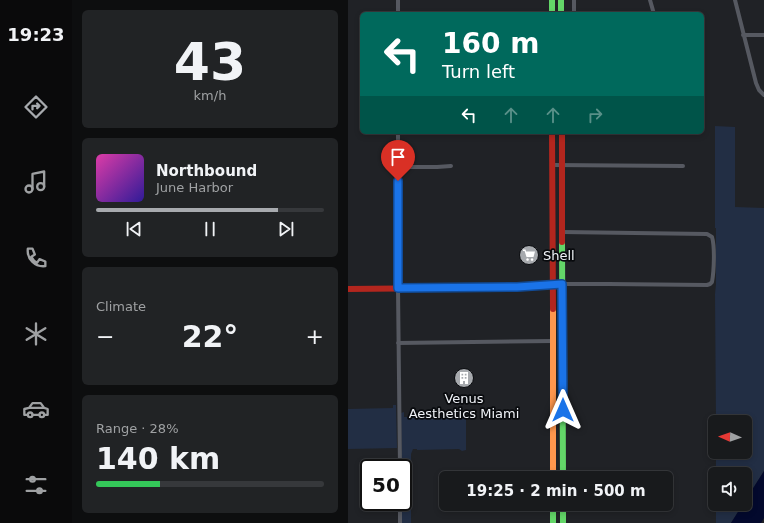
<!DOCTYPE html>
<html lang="en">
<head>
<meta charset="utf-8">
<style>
  :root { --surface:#181a1c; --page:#212325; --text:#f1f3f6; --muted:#9fa1a3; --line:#36383b; --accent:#a7aaae }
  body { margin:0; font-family:"DejaVu Sans",sans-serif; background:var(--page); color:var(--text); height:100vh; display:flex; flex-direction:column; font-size:15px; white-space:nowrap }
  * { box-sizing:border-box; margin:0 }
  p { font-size:13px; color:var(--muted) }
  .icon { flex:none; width:22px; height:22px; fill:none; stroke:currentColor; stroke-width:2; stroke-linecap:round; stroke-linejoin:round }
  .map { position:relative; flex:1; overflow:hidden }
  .panel { display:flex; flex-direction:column; gap:10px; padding:10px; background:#0d0e0f; width:276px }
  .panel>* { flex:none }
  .guide { position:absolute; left:12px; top:12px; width:344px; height:122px; border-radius:6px; box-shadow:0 2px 6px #0003,0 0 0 1px var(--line); background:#00695c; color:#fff; overflow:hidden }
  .needle { width:26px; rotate:272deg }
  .fabs { position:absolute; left:360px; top:415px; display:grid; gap:8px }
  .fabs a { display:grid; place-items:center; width:44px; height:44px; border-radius:6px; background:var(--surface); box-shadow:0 2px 6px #0003,0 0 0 1px var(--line); font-size:20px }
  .speed { position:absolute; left:12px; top:459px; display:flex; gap:8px; font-size:20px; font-weight:700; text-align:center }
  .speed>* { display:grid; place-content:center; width:52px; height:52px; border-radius:50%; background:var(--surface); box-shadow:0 2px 6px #0003,0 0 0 1px var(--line); line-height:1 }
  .speed .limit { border:2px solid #111; border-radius:6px; background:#fff; color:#111 }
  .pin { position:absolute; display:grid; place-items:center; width:34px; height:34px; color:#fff; margin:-41px -17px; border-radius:50% 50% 50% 0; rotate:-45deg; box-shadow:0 0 4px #0007 }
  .pin .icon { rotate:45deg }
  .me { position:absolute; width:44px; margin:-22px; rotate:0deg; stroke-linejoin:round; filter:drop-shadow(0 0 3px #0008) }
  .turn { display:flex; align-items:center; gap:14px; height:84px; padding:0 16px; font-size:18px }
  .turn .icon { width:52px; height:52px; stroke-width:2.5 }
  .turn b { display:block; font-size:28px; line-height:34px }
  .lanes { display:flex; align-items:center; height:38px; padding:0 16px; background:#0003; justify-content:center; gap:20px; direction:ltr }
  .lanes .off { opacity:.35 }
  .big { font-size:30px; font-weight:700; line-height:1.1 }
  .panel .tile { flex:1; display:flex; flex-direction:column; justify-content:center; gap:6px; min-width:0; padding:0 14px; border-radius:6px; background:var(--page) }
  .panel .dial { align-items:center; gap:0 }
  .dial b { font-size:52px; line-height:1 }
  .song { display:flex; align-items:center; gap:12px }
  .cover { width:48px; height:48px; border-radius:6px; background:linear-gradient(135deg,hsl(320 70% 55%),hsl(250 70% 35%)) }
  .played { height:4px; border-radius:2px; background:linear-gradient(90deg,var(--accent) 80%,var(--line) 80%) }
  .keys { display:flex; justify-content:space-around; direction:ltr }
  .heat { display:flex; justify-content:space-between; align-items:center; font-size:22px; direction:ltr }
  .charge { height:6px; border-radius:3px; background:linear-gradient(90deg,#34c759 28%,var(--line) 0) }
  .trip { position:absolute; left:91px; top:471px; width:234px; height:40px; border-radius:6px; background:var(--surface); box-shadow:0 2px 6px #0003,0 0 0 1px var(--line); font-weight:700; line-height:40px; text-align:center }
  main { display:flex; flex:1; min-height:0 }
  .dock { display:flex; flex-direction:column; width:72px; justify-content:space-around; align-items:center; background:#0a0a0b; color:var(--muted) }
  .dock .icon { width:28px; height:28px }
  .dock .current { color:var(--accent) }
  .dock b { font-size:18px; color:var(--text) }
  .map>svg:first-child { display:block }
  .green { fill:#222e44 }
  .water { fill:#03092d }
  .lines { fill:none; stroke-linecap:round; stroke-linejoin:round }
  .street { stroke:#565961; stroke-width:4 }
  .fast { stroke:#63d668; stroke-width:6 }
  .slow { stroke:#ff974d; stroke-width:6 }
  .jam { stroke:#b3261e; stroke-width:6 }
  .route-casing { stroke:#114b97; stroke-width:10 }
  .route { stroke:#1a73e8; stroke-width:7 }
  .labels { text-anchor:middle; stroke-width:3.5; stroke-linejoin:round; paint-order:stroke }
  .poi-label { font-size:13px; fill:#f0f3f8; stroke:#090b0e; text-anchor:start }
</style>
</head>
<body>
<main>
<nav class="dock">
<b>19:23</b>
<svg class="icon current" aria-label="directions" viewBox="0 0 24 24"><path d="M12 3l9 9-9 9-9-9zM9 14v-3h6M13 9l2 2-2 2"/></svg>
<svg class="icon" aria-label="music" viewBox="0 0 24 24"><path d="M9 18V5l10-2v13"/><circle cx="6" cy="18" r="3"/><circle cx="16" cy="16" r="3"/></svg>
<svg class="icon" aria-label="phone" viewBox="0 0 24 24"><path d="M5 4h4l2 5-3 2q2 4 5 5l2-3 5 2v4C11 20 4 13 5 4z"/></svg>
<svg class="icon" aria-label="climate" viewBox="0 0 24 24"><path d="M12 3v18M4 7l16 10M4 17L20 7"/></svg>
<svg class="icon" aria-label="car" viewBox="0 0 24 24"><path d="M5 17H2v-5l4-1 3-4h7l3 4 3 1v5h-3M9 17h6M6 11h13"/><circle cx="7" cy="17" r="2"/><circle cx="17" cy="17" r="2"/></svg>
<svg class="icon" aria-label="filters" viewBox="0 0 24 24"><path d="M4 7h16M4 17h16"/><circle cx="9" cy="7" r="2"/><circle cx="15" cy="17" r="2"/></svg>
</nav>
<section class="panel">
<div class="tile dial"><b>43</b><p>km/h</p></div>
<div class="tile">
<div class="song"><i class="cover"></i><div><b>Northbound</b><p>June Harbor</p></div></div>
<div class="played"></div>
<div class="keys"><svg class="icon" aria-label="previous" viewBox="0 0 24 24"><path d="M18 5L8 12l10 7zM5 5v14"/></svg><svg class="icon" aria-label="pause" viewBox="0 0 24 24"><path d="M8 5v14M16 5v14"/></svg><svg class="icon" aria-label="next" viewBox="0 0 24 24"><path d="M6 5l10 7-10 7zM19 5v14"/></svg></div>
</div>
<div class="tile"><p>Climate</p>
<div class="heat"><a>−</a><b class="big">22°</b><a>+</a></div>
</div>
<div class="tile"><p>Range · 28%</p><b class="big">140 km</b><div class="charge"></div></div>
</section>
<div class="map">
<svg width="416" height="523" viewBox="0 0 416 523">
  <rect width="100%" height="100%" fill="#202226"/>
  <!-- green -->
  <path class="green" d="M 367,126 L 387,127 L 387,207 L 416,208 L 416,471 L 397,501 L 397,474 L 368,474 L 368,452 L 397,452 L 397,422 L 368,422 L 367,294 L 368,284 L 368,228 L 367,228 Z
    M 45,405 L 48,405 L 49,448 L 0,449 L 0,409 L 45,408 Z
    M 56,412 L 56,417 L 118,416 L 118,450 L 114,451 L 111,449 L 69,450 L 69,449 L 65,449 L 63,454 L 63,523 L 53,523 L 54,522 L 54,502 L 55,502 L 55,468 L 54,468 L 53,413 Z
    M 368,504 L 395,504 L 383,523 L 368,523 Z"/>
  <!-- water -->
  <path class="water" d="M 416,471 L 416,518 L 413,523 L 383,523 L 395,504 L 397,504 L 397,501 Z"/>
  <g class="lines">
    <!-- street -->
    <path class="street" d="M 226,0 L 226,14
      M 302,0 L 306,14
      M 387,0 L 408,83 L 411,90 L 416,95
      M 50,14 L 50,0
      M 395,35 L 416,35
      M 50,132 L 50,288 L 52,468
      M 204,165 L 335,166
      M 50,167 L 89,167 L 103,166
      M 214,232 L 359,234 L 364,237 C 367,247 366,271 364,282 L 362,284 L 359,285 L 260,284 L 214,284
      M 50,343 L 205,341
      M 52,502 L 52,523"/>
    <!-- fast -->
    <path class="fast" d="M 204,0 L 204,14
      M 213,0 L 213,14
      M 214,242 L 215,478
      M 205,504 L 205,523
      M 215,504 L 215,523"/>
    <!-- slow -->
    <path class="slow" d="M 99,288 L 169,287 L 209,285
      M 205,309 L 205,478"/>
    <!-- jam -->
    <path class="jam" d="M 204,132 L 205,309
      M 214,132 L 214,242
      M 0,289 L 99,288"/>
  </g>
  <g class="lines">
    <defs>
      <path id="route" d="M 50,181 L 50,288 L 169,287 L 214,284 L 215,410"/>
    </defs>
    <!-- route casing -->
    <use href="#route" class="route-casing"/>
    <!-- route -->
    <use href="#route" class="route"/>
  </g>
  <!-- icons -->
  <defs>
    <symbol id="supermarket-disc" viewBox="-11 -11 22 22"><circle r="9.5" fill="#a7aaae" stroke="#090b0e"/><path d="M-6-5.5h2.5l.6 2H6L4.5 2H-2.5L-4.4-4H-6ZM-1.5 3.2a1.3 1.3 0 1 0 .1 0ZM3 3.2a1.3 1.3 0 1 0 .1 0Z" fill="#fff"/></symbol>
    <symbol id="building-disc" viewBox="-11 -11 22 22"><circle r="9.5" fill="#a7aaae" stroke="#090b0e"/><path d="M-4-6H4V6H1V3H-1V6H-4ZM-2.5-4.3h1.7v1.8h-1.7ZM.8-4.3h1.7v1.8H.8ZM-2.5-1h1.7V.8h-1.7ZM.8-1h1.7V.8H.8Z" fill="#fff"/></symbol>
  </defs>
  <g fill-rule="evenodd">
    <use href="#supermarket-disc" x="170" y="244" width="22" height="22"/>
    <use href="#building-disc" x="105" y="367" width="22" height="22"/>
  </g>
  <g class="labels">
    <!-- poi labels -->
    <g class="poi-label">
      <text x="195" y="260">Shell</text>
      <text x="116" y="403" text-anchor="middle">Venus<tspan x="116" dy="15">Aesthetics Miami</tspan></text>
    </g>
  </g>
</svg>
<div class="fabs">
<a><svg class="needle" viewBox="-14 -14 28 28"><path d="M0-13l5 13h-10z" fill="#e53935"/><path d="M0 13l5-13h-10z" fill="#9fa1a3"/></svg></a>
<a><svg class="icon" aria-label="sound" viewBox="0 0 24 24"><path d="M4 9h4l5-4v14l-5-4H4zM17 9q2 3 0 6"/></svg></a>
</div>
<div class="speed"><div class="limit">50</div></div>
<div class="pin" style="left:50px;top:181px;background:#d93025"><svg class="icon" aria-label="arrive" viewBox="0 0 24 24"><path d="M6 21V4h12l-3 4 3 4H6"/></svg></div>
<svg class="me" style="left:215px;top:410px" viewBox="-20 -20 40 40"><path d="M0-17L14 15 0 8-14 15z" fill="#1a73e8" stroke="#fff" stroke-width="4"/></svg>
<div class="trip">19:25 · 2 min · 500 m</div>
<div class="guide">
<div class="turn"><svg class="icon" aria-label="left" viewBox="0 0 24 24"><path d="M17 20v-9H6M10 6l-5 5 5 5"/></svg><div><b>160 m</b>Turn left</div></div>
<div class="lanes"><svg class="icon" aria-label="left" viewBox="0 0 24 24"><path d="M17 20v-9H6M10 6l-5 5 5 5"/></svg><svg class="icon off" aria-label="ahead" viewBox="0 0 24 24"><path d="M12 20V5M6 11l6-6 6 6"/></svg><svg class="icon off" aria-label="ahead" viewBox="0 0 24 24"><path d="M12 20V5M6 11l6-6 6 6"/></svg><svg class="icon off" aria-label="right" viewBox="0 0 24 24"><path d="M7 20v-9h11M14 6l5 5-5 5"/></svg></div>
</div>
</div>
</main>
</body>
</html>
